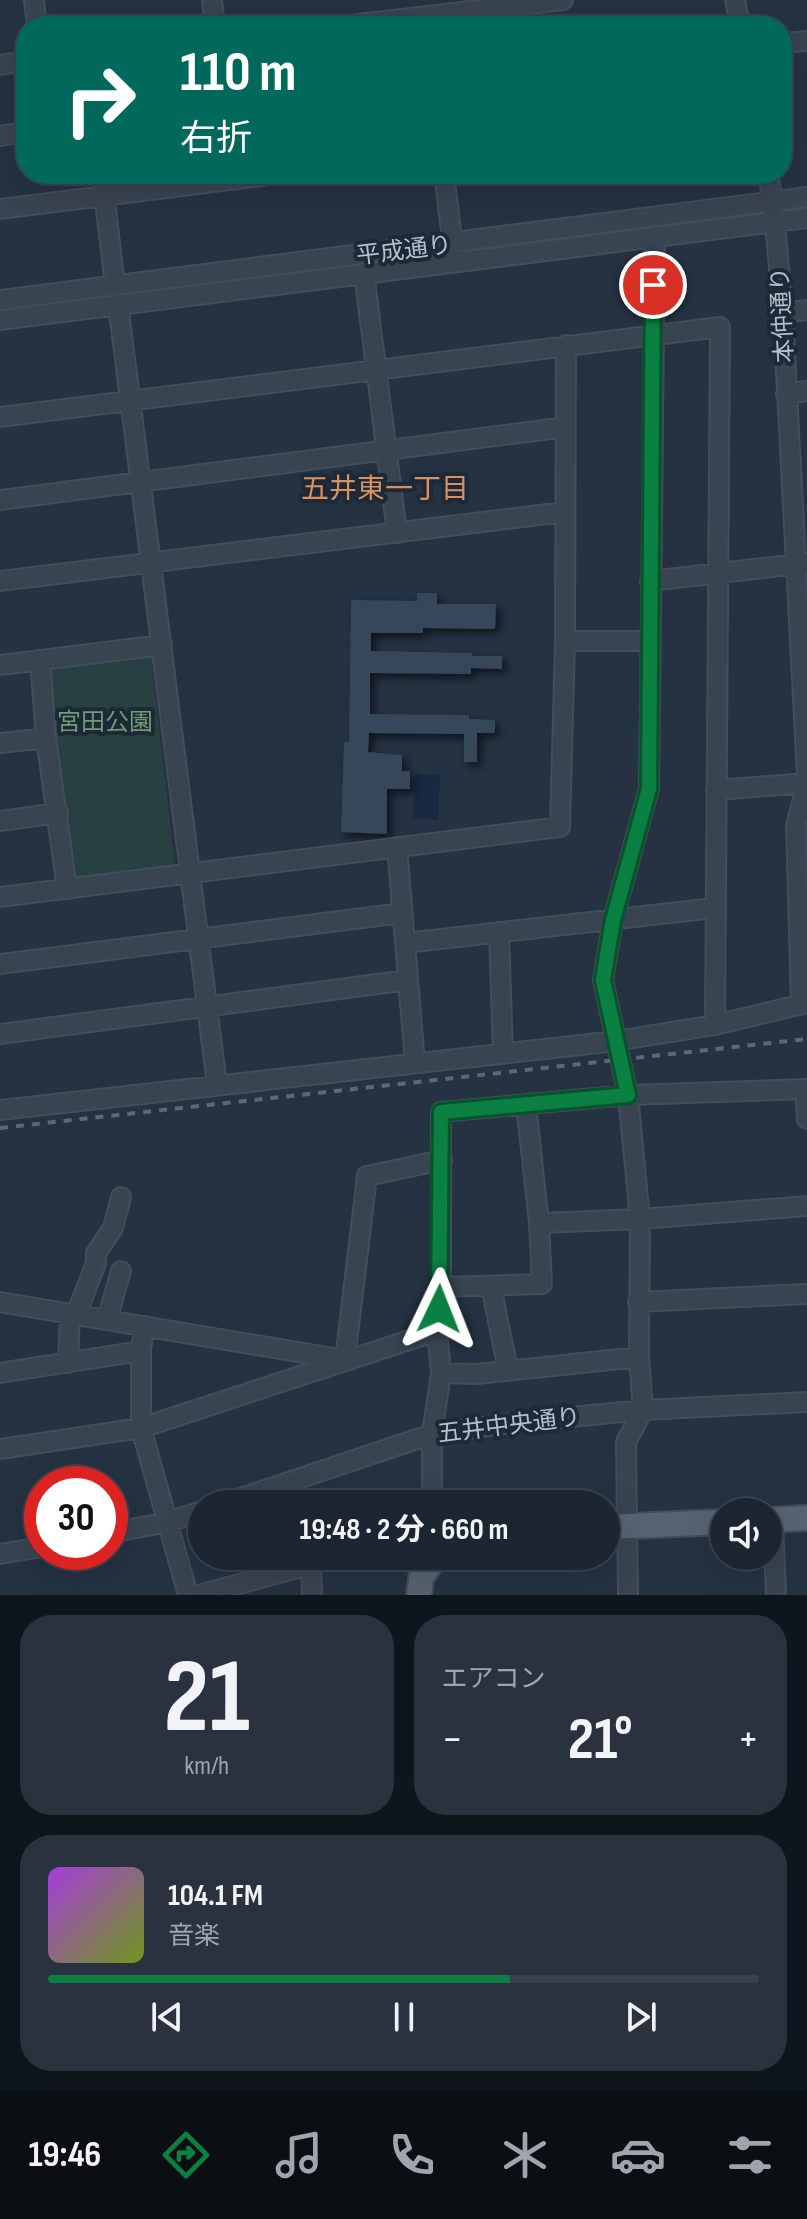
<!DOCTYPE html>
<html lang="ja">
<head>
<meta charset="utf-8">
<style>
  :root { --surface:#1c2632; --page:#29323e; --text:#f1f3f6; --muted:#a0a5ac; --line:#3a434d; --accent:#0b8043 }
  body { margin:0; font-family:"Sofia Sans Condensed","Noto Sans JP",sans-serif; background:var(--page); color:var(--text); height:100vh; display:flex; flex-direction:column; font-size:30px; white-space:nowrap }
  * { box-sizing:border-box; margin:0 }
  p { font-size:26px; color:var(--muted) }
  .icon { flex:none; width:44px; height:44px; fill:none; stroke:currentColor; stroke-width:2; stroke-linecap:round; stroke-linejoin:round }
  .map { position:relative; height:1595px; overflow:hidden }
  .panel { display:flex; flex-direction:column; gap:20px; padding:20px; background:#0f151c; flex:1 }
  .panel>* { flex:none }
  .top-card { position:absolute; left:16px; top:16px; width:776px; height:168px; border-radius:32px; box-shadow:0 8px 32px #0002,0 0 0 2px var(--line); background:#00695c; color:#fff; overflow:hidden }
  .buttons { position:absolute; left:710px; top:1498px; display:grid; gap:16px }
  .buttons a { display:grid; place-items:center; width:72px; height:72px; border-radius:50%; background:var(--surface); box-shadow:0 8px 32px #0002,0 0 0 2px var(--line); font-size:40px }
  .speed { position:absolute; left:24px; top:1466px; display:flex; gap:16px; font-size:40px; font-weight:700; text-align:center }
  .speed>* { display:grid; place-content:center; width:104px; height:104px; border-radius:50%; background:var(--surface); box-shadow:0 8px 32px #0002,0 0 0 2px var(--line); line-height:1 }
  .speed .limit { border:12px solid #d22; background:#fff; color:#111 }
  .pin { position:absolute; display:grid; place-items:center; width:68px; height:68px; color:#fff; margin:-34px; border:4px solid #fff; border-radius:50%; box-shadow:0 2px 8px #0007 }
  .me { position:absolute; width:88px; margin:-44px; rotate:2deg; stroke-linejoin:round; filter:drop-shadow(0 0 6px #0008) }
  .turn { display:flex; align-items:center; gap:28px; height:168px; padding:0 32px; font-size:36px }
  .turn .icon { width:104px; height:104px; stroke-width:2.5 }
  .turn b { display:block; font-size:56px; line-height:68px }
  .big { font-size:60px; font-weight:700; line-height:1.1 }
  .panel .tile { flex:1; display:flex; flex-direction:column; justify-content:center; gap:12px; min-width:0; padding:0 28px; border-radius:32px; background:var(--page) }
  .panel .dial { align-items:center; gap:0 }
  .dial b { font-size:104px; line-height:1 }
  .song { display:flex; align-items:center; gap:24px }
  .cover { width:96px; height:96px; border-radius:12px; background:linear-gradient(135deg,hsl(280 70% 55%),hsl(80 70% 35%)) }
  .played { height:8px; border-radius:4px; background:linear-gradient(90deg,var(--accent) 65%,var(--line) 65%) }
  .keys { display:flex; justify-content:space-around; direction:ltr }
  .heat { display:flex; justify-content:space-between; align-items:center; font-size:44px; direction:ltr }
  .panel .tiles { flex:1; display:grid; gap:20px; grid-template-columns:1fr 1fr }
  .tile:last-child { grid-column:span 2 }
  .trip { position:absolute; left:188px; top:1490px; width:432px; height:80px; border-radius:40px; background:var(--surface); box-shadow:0 8px 32px #0002,0 0 0 2px var(--line); font-weight:700; line-height:80px; text-align:center }
  .dock { display:flex; height:128px; justify-content:space-around; align-items:center; background:#0b0f14; color:var(--muted) }
  .dock .icon { width:56px; height:56px }
  .dock .current { color:var(--accent) }
  .dock b { font-size:36px; color:var(--text) }
  .map>svg:first-child { display:block }
  .green { fill:#274143 }
  .water { fill:#172a41 }
  .building { fill:#364758; filter:url(#shadow) }
  .lines { fill:none; stroke-linecap:round; stroke-linejoin:round }
  .minor-casing { stroke:#434d5b; stroke-width:22 }
  .major-casing { stroke:#434d5b; stroke-width:28 }
  .minor { stroke:#394451; stroke-width:18 }
  .major { stroke:#576371; stroke-width:24 }
  .rail { stroke:#5b6878; stroke-width:4; stroke-dasharray:8 8; stroke-linecap:butt }
  .route-casing { stroke:#07532c; stroke-width:20 }
  .route { stroke:#0b8043; stroke-width:14 }
  .labels { text-anchor:middle; stroke-width:8; stroke-linejoin:round; paint-order:stroke }
  .street-label { font-size:24px; fill:#b6bfcc; stroke:#1e2937 }
  .park-label { font-size:24px; fill:#6c9d75; stroke:#1e2937 }
  .quarter-label { font-size:28px; fill:#da9162; stroke:#1e2937 }
</style>
</head>
<body>
<div class="map">
<svg width="807" height="1595" viewBox="0 0 807 1595">
  <defs>
    <filter id="shadow"><feDropShadow dx="4.5" dy="4.5" stdDeviation="4" flood-color="#0009"/></filter>
  </defs>
  <rect width="100%" height="100%" fill="#253242"/>
  <!-- green -->
  <path class="green" d="M 146,654 L 151,656 L 175,867 L 70,878 L 45,672 L 52,666 Z"/>
  <!-- water -->
  <path class="water" d="M 415,774 L 440,775 L 438,820 L 413,818 Z"/>
  <!-- building -->
  <path class="building" d="M 417,593 L 437,593 L 437,604 L 496,604 L 495,629 L 423,628 L 423,633 L 371,633 L 371,651 L 472,653 L 472,656 L 502,656 L 502,669 L 471,668 L 471,674 L 370,673 L 370,714 L 469,715 L 469,719 L 495,720 L 495,733 L 477,733 L 477,762 L 464,762 L 464,734 L 369,733 L 368,752 L 402,755 L 402,771 L 410,771 L 410,789 L 387,789 L 387,834 L 341,832 L 344,742 L 349,742 L 351,600 L 417,601 Z"/>
  <g class="lines">
    <defs>
      <path id="minor" d="M 34,0 L 37,26
        M 212,0 L 215,26
        M 735,0 L 740,26
        M 342,26 L 563,0
        M 782,43 L 807,41
        M 0,65 L 26,61
        M 0,136 L 26,132
        M 102,174 L 115,286
        M 444,174 L 454,255
        M 768,174 L 773,201 L 783,313 L 807,776
        M 0,209 L 278,174
        M 364,273 L 397,533
        M 0,300 L 807,197
        M 118,304 L 217,1085
        M 783,313 L 807,310
        M 0,320 L 807,218
        M 786,394 L 807,391
        M 0,417 L 720,327 L 715,1025
        M 0,500 L 566,427
        M 0,581 L 564,512
        M 650,581 L 807,563
        M 565,641 L 650,641
        M 40,660 L 46,738 L 67,889
        M 0,665 L 162,645
        M 0,743 L 46,738
        M 716,790 L 807,783
        M 0,821 L 58,813
        M 397,847 L 415,1063
        M 0,897 L 560,827 L 565,641 L 566,345
        M 499,932 L 503,1054
        M 405,943 L 714,908
        M 0,964 L 402,913
        M 801,1005 L 796,825 L 807,784
        M 0,1034 L 408,980
        M 805,1089 L 807,1119
        M 0,1110 L 616,1041 L 715,1025 L 807,1003
        M 539,1223 L 640,1219 L 807,1206
        M 491,1286 L 508,1370
        M 441,1287 L 542,1284 L 539,1223 L 526,1104
        M 0,1302 L 345,1360 L 367,1176 L 442,1160
        M 638,1302 L 807,1294
        M 76,1315 L 96,1263 L 96,1253 L 113,1228 L 121,1197
        M 107,1320 L 121,1271
        M 144,1326 L 141,1351 L 141,1428 L 188,1595
        M 68,1363 L 70,1314
        M 0,1373 L 141,1351
        M 441,1373 L 477,1374 L 639,1357
        M 0,1449 L 141,1428 L 437,1331
        M 223,1504 L 432,1434 L 520,1422 L 643,1410 L 807,1402
        M 432,1504 L 432,1434 L 441,1373 L 437,1331 L 441,1287 L 441,1112 L 628,1095 L 807,1089
        M 773,1519 L 776,1595
        M 110,1533 L 168,1522 L 202,1511
        M 0,1554 L 42,1547
        M 311,1565 L 312,1595
        M 199,1595 L 341,1556
        M 628,1595 L 626,1442 L 643,1410 L 639,1357 L 640,1219 L 628,1095 L 603,980 L 613,920 L 649,789 L 655,236"/>
      <path id="major" d="M 768,1520 L 807,1518
        M 606,1527 L 724,1522
        M 419,1595 L 421,1578 L 436,1556"/>
    </defs>
    <!-- minor casing -->
    <use href="#minor" class="minor-casing"/>
    <!-- major casing -->
    <use href="#major" class="major-casing"/>
    <!-- minor -->
    <use href="#minor" class="minor"/>
    <!-- major -->
    <use href="#major" class="major"/>
    <!-- rail -->
    <path class="rail" d="M 0,1128 L 807,1039"/>
  </g>
  <g class="lines">
    <defs>
      <path id="route" d="M 439,1309 L 441,1112 L 628,1095 L 603,980 L 613,920 L 649,789 L 653,285"/>
    </defs>
    <!-- route casing -->
    <use href="#route" class="route-casing"/>
    <!-- route -->
    <use href="#route" class="route"/>
  </g>
  <g class="labels">
    <!-- street labels -->
    <g class="street-label">
      <text transform="translate(404 250) rotate(-7)" y="8">平成通り</text>
      <text transform="translate(782 315) rotate(-93)" y="8">本仲通り</text>
      <text transform="translate(509 1425) rotate(-7)" y="8">五井中央通り</text>
    </g>
    <!-- park labels -->
    <g class="park-label">
      <text x="105" y="730">宮田公園</text>
    </g>
    <!-- quarter labels -->
    <g class="quarter-label">
      <text x="385" y="498">五井東一丁目</text>
    </g>
  </g>
</svg>
<div class="buttons">
<a><svg class="icon" aria-label="sound" viewBox="0 0 24 24"><path d="M4 9h4l5-4v14l-5-4H4zM17 9q2 3 0 6"/></svg></a>
</div>
<div class="speed"><div class="limit">30</div></div>
<div class="pin" style="left:653px;top:285px;background:#d93025"><svg class="icon" aria-label="arrive" viewBox="0 0 24 24"><path d="M6 21V4h12l-3 4 3 4H6"/></svg></div>
<svg class="me" style="left:439px;top:1309px" viewBox="-20 -20 40 40"><path d="M0-17L14 15 0 8-14 15z" fill="#0b8043" stroke="#fff" stroke-width="4"/></svg>
<div class="trip">19:48 · 2 分 · 660 m</div>
<div class="top-card">
<div class="turn"><svg class="icon" aria-label="right" viewBox="0 0 24 24"><path d="M7 20v-9h11M14 6l5 5-5 5"/></svg><div><b>110 m</b>右折</div></div>
</div>
</div>
<section class="panel">
<div class="tiles">
<div class="tile dial"><b>21</b><p>km/h</p></div>
<div class="tile"><p>エアコン</p>
<div class="heat"><a>−</a><b class="big">21°</b><a>+</a></div>
</div>
<div class="tile">
<div class="song"><i class="cover"></i><div><b>104.1 FM</b><p>音楽</p></div></div>
<div class="played"></div>
<div class="keys"><svg class="icon" aria-label="previous" viewBox="0 0 24 24"><path d="M18 5L8 12l10 7zM5 5v14"/></svg><svg class="icon" aria-label="pause" viewBox="0 0 24 24"><path d="M8 5v14M16 5v14"/></svg><svg class="icon" aria-label="next" viewBox="0 0 24 24"><path d="M6 5l10 7-10 7zM19 5v14"/></svg></div>
</div>
</div>
</section>
<nav class="dock">
<b>19:46</b>
<svg class="icon current" aria-label="directions" viewBox="0 0 24 24"><path d="M12 3l9 9-9 9-9-9zM9 14v-3h6M13 9l2 2-2 2"/></svg>
<svg class="icon" aria-label="music" viewBox="0 0 24 24"><path d="M9 18V5l10-2v13"/><circle cx="6" cy="18" r="3"/><circle cx="16" cy="16" r="3"/></svg>
<svg class="icon" aria-label="phone" viewBox="0 0 24 24"><path d="M5 4h4l2 5-3 2q2 4 5 5l2-3 5 2v4C11 20 4 13 5 4z"/></svg>
<svg class="icon" aria-label="climate" viewBox="0 0 24 24"><path d="M12 3v18M4 7l16 10M4 17L20 7"/></svg>
<svg class="icon" aria-label="car" viewBox="0 0 24 24"><path d="M5 17H2v-5l4-1 3-4h7l3 4 3 1v5h-3M9 17h6M6 11h13"/><circle cx="7" cy="17" r="2"/><circle cx="17" cy="17" r="2"/></svg>
<svg class="icon" aria-label="filters" viewBox="0 0 24 24"><path d="M4 7h16M4 17h16"/><circle cx="9" cy="7" r="2"/><circle cx="15" cy="17" r="2"/></svg>
</nav>
</body>
</html>
